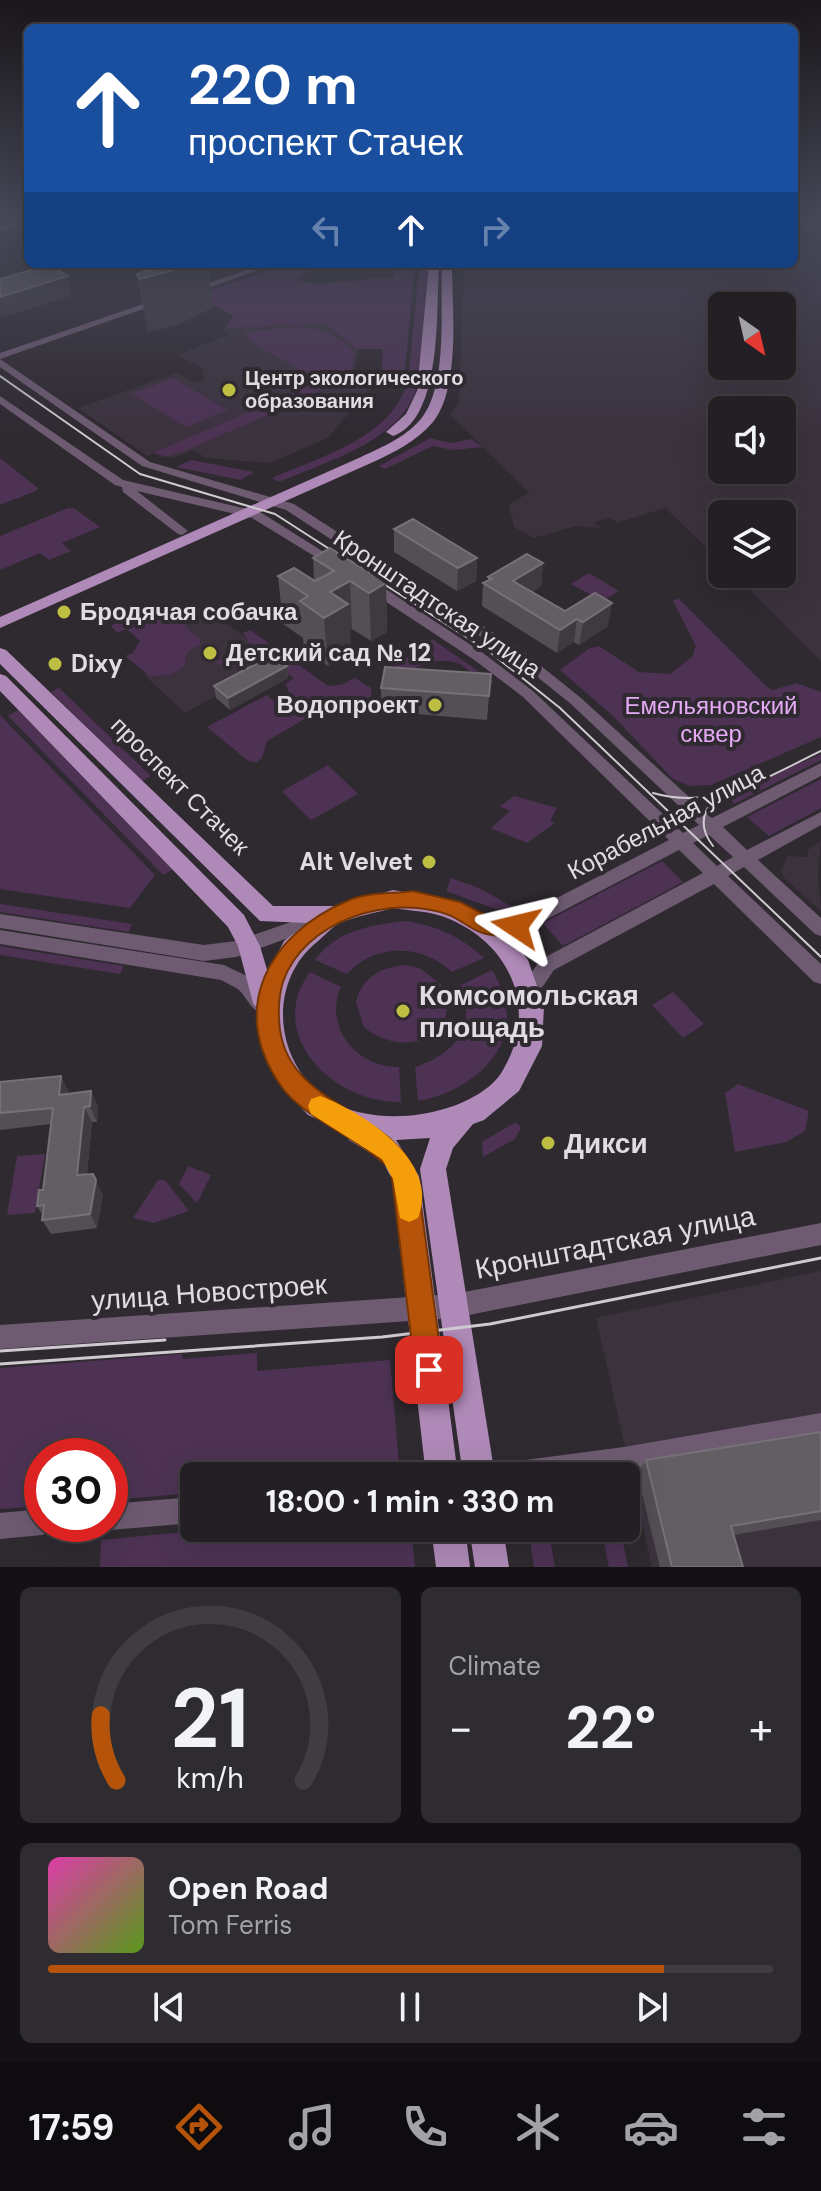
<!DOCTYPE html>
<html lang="en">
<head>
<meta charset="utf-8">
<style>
  :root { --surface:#231f24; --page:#2f2c31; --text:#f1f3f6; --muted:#a3a2a6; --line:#403d41; --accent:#b45309 }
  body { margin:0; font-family:"DM Sans",sans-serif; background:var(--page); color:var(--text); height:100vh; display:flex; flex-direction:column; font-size:30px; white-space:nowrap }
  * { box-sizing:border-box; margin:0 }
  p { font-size:26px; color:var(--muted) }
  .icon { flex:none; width:44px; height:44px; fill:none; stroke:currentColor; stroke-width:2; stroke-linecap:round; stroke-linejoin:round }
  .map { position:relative; height:1567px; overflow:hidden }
  .side { display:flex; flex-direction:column; gap:20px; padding:20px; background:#131114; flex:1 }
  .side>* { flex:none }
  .guide { position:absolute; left:24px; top:24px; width:774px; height:244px; border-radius:12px; box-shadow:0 8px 32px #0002,0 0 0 2px var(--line); background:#1a4fa0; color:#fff; overflow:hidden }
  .needle { width:52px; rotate:146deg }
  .controls { position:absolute; left:708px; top:292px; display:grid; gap:16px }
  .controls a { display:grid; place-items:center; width:88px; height:88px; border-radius:12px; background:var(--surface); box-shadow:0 8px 32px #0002,0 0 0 2px var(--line); font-size:40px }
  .speed { position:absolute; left:24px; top:1438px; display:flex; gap:16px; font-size:40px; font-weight:700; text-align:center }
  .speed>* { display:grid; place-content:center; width:104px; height:104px; border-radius:50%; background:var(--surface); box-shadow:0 8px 32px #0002,0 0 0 2px var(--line); line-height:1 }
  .speed .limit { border:12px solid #d22; background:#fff; color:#111 }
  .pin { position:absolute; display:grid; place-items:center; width:68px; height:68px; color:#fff; margin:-34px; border-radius:16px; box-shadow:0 4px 12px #0006 }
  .me { position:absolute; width:88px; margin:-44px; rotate:280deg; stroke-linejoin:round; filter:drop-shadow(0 0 6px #0008) }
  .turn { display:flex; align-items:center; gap:28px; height:168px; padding:0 32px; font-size:36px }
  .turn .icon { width:104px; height:104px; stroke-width:2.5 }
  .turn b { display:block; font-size:56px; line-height:68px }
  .lanes { display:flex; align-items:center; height:76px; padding:0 32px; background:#0003; justify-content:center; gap:40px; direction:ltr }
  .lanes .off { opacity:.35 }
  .big { font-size:60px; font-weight:700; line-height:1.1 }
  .side .tile { flex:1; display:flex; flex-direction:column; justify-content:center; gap:12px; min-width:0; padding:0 28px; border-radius:12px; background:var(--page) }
  .side .dial { align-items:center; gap:0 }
  .dial svg { height:208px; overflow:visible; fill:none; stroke:var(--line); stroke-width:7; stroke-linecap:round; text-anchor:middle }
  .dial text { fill:var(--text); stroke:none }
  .song { display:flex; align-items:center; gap:24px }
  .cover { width:96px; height:96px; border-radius:12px; background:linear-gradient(135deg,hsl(320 70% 55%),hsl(90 70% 35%)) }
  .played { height:8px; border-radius:4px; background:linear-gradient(90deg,var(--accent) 85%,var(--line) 85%) }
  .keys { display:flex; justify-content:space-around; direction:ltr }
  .heat { display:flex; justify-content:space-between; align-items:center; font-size:44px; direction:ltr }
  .side .tiles { flex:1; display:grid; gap:20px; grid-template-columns:1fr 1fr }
  .tile:last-child { grid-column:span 2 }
  .trip { position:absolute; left:180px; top:1462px; width:460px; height:80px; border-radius:12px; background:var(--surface); box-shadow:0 8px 32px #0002,0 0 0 2px var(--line); font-weight:700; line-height:80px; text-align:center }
  .menu { display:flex; height:128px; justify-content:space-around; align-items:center; background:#0e0c0e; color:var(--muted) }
  .menu .icon { width:56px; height:56px }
  .menu .on { color:var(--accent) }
  .menu b { font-size:36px; color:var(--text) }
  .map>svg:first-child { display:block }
  .built { fill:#3b323e; fill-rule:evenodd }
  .green { fill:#4d3254 }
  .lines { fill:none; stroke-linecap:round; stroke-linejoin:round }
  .minor { fill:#6e5b72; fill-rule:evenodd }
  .major { fill:#af8ab8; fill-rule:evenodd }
  .tram-far1 { stroke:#cecacf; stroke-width:2 }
  .tram { stroke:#cecacf; stroke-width:3 }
  .wall { fill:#544e55 }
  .shaded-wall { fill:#3f3940 }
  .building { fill:#635d64; stroke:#767177; stroke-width:2 }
  .route { fill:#b45309; stroke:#753606; stroke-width:2 }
  .slow { fill:#f59e0b }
  .poi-dot { fill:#bebf42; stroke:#2f2930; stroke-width:3 }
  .labels { text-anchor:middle; stroke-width:8; stroke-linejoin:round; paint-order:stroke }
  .far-poi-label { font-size:20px; font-weight:bold; fill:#e0dce1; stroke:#2f2930; text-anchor:start }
  .street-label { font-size:24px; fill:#e0dce1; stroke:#2f2930 }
  .poi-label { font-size:24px; font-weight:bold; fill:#e0dce1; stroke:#2f2930; text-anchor:start }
  .park-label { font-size:24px; fill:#e7aaf7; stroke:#2f2930 }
  .near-poi-label { font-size:28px; font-weight:bold; fill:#e0dce1; stroke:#2f2930; text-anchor:start }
  .near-street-label { font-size:28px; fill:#e0dce1; stroke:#2f2930 }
</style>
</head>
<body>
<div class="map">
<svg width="821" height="1567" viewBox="0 0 821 1567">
  <rect width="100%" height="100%" fill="#2f2930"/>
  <!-- built -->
  <path class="built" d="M 794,216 L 821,216 L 821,661 L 734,574 L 782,574 L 782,514 L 722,514 L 722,562 L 665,508 L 617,523 L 611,518 L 594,522 L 601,528 L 576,526 L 533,538 L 514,527 L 509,505 L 529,492 L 450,415 L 459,403 L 464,264 L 794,264 ZM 782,306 L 782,366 L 722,366 L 722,306 ZM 782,410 L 782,470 L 722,470 L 722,410 Z
    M 327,324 L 359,351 L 351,379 L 374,383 L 328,438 L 270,463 L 206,458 L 193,450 L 174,458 L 153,453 L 147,456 L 78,408 L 177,373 L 193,382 L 204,381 L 202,368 L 178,355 L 227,335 L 222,331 L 225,328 Z
    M 202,607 L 280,661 L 185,713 L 145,676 L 154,631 Z
    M 821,840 L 818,875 L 821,911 L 785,879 L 781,872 L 787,856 L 808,857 L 808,850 Z
    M 821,1271 L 821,1567 L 652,1567 L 596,1318 Z"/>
  <!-- green -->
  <path class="green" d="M 289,264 L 305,267 L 306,274 L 297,278 L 299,281 C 318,288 369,277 393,278 L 395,264 L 415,264 L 405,370 L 382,370 L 383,349 L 356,349 L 327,324 L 225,328 L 233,316 L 204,300 L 152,310 Z
    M 420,264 L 428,264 L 420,370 L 409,370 Z
    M 296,327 C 320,327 338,335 354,353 L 352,370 L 309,397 L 189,449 L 165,457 L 153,453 L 282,398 L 291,393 L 300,371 C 281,355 257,352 244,332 Z
    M 409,375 L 419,376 C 411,439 330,460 279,482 L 272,478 C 322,456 398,436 409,375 Z
    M 173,378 L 228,410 L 186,427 L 132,394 Z
    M 430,438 L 451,443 L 471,439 L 483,447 L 453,450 L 433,446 L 385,469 L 379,466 Z
    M 0,458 L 38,488 L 36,491 L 0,505 Z
    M 191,460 L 254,472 L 241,480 L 176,467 Z
    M 68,508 L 75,509 L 100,527 L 62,543 L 71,551 L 49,560 L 40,553 L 0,570 L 0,536 Z
    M 589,573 L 619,591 L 602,601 L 571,584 Z
    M 678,598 L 767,687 L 773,690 L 797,683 L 821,692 L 821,737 L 711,785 L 690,786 L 673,779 L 613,716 L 560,670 L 588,649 L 599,646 L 639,672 L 670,674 L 692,657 L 696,646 L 673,601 Z
    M 182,606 L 185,612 L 182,619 L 189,631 L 200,639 L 200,645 L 187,652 L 184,667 L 170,675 L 150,676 L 125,656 L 133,653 L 140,641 L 127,629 L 117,633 L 111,626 L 138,609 L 161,610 Z
    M 250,630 L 328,686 L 341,685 L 355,678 L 371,688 L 372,708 L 362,712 L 351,700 L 341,698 L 267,741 L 262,758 L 256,763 L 247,760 L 207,727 L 267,695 L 277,704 L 289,695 L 286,684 L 294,678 L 269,662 L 226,668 L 215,662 L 250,644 L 243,633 Z
    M 432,639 L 494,682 L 487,686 C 477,679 468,667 457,663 C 431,654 407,674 384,682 L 394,667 Z
    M 59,688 L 151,776 L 142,781 L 51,692 Z
    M 18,710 L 173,869 L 163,875 L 8,716 Z
    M 0,715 L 155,875 L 130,908 L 0,889 Z
    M 821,754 L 821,760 L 734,804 L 727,795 Z
    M 328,765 L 358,794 L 311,820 L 282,791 Z
    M 821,779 L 821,808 L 769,836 L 747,817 Z
    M 514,796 L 557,808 L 550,820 L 555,823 L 527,843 L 491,828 L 510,811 L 500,806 Z
    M 662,861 L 683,882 L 563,946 L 543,923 Z
    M 451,878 L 481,889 L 513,907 L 495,909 L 446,891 Z
    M 0,904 L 132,924 L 129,932 L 0,912 Z
    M 407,921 C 439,927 460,936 484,958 L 452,972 C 422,944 375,943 347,974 L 315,960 C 336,930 374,924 407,921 Z
    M 0,946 L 124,966 L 120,974 L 0,955 Z
    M 407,965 L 421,969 L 443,986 C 464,1039 400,1059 364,1027 L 356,1002 C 363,976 381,967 407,965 Z
    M 492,970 C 533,1035 482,1089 418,1101 L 415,1067 C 455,1054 477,1027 461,985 Z
    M 310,972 L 341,987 C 323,1027 357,1068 399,1067 L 401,1102 C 336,1104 263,1036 310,972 Z
    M 673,992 L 704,1024 L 683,1038 L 652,1005 Z
    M 738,1084 L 809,1111 L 805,1131 L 786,1142 L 735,1152 L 725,1093 Z
    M 516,1122 L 521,1127 L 515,1139 L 483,1157 L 482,1142 Z
    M 45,1154 L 35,1213 L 7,1215 L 17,1156 Z
    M 188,1166 L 211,1175 L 197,1203 L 179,1184 Z
    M 158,1180 L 165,1180 L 189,1211 L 154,1223 L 133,1218 Z
    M 257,1353 L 257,1371 L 390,1360 L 400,1475 L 194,1476 L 194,1493 L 110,1500 L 110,1456 L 42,1456 L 42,1506 L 0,1509 L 0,1368 L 182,1354 L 183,1359 Z
    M 225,1528 L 411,1528 L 415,1567 L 100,1567 L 101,1540 Z
    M 528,1528 L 548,1528 L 555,1567 L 534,1567 Z
    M 601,1528 L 620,1528 L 628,1567 L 609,1567 Z"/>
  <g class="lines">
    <!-- minor -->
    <path class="minor" d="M 28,220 L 28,224 L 0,231 L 0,227 Z
      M 263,264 L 275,264 L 194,293 L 187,291 Z
      M 158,299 L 166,301 L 0,359 L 0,353 Z
      M 0,359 L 150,462 L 294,504 L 525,653 L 581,698 L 712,818 L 821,763 L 821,776 L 723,827 L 747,850 L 821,812 L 821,825 L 758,860 L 821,918 L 821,936 L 815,934 L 744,867 L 728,876 L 821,964 L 821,984 L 814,982 L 714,884 L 554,970 C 546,981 539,998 524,993 L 522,987 L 540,960 L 703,873 L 679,850 L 528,929 L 488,933 L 482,931 L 479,926 L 482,921 L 520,917 L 669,840 L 523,697 L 473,659 L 365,588 L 365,582 L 375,582 L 483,653 L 533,691 L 683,833 L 699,825 L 571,704 L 515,659 L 286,510 L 142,466 L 0,367 ZM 709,835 L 733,857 L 717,866 L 693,843 Z
      M 0,396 L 123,480 L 260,512 L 343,564 L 337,568 L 332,567 L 252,518 L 137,491 L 188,531 L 182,535 L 178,534 L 123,492 L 122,487 L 115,485 L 0,404 Z
      M 323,911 L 329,913 L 332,918 L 329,923 L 236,957 L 204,961 L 0,928 L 0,914 L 204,945 L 236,941 Z
      M 0,930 L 224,965 L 253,979 L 272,1005 L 269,1011 C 252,1017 249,999 239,990 C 234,986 226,983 221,980 L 0,944 Z
      M 821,1223 L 821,1245 L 454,1318 L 0,1349 L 0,1325 L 454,1294 Z
      M 821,1413 L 821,1439 L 600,1476 L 490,1476 L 494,1467 L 503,1463 L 624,1447 Z
      M 194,1497 L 194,1523 L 110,1530 L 100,1524 L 110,1524 L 110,1504 Z
      M 42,1509 L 42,1524 L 54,1524 L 51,1531 L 42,1535 L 0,1539 L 0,1513 Z"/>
    <!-- major -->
    <path class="major" d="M 429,264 L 439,264 C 436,309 443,419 393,436 L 386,432 L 406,414 L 417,391 Z
      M 442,264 L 452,264 C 452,307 461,387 433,422 C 417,441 393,453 371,463 L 0,628 L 0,617 L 361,457 C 382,447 409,436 423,416 C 448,382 440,305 442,264 Z
      M 0,648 L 6,650 L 273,906 L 337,906 L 393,890 L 450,900 L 501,926 L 528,960 L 544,1006 L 542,1046 L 519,1091 L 484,1120 L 473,1124 L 453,1148 L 446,1169 L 495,1476 L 463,1476 L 420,1169 L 430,1138 L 396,1140 L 419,1176 L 458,1476 L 426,1476 L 392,1179 L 382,1160 L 349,1140 L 345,1131 L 308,1115 L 277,1081 L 258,1032 L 259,1011 L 253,1003 L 238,946 L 228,927 L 0,691 L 0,674 L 6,676 L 244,915 L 260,946 L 268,973 L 284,941 L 307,923 L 260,921 L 0,664 ZM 393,908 C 410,911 431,911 447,918 C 511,944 539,1009 503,1070 C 492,1090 465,1103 444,1109 C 408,1120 358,1120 326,1098 C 274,1062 267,982 317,942 C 324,936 332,927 340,923 C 356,916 376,913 393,908 Z
      M 431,1528 L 465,1528 L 470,1567 L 436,1567 Z
      M 469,1528 L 503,1528 L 509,1567 L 475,1567 Z"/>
    <!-- tram-far1 -->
    <path class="tram-far1" d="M 0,376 L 140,474 L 275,514 L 491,653 L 560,708 L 821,957
      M 653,793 C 715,811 767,777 821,751
      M 713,846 C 699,828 701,811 718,796"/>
    <!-- tram -->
    <path class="tram" d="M 0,1351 L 165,1340
      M 0,1364 L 382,1337 L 490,1324 L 821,1258"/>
  </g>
  <!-- wall -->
  <path class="wall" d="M 162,264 L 207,264 L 213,307 L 179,324 L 148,332 L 137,274 Z
    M 394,529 L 477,558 L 476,581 L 457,591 L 394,552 Z
    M 313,558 L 386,583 L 387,632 L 371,641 L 352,629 L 350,631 L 351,653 L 328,666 L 304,649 L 303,638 L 283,624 L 278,576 L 314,581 Z
    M 543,563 L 541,586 L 532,592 L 565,611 L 608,626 L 579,645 L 574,642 L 557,653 L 482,606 L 483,583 L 488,581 L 488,577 Z
    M 287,666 L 288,678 L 230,710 L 216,698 L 214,686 Z
    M 491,674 L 487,720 L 381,711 L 381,688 Z
    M 61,1076 L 69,1094 L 91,1091 L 98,1107 L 97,1122 L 92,1122 L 87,1174 L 103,1195 L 97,1228 L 51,1234 L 42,1220 L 43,1216 L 37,1206 L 43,1190 L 51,1124 L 0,1130 L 0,1082 Z
    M 821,1432 L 821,1520 L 734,1535 L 743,1567 L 660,1567 L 637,1473 L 646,1460 Z"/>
  <!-- shaded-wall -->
  <path class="shaded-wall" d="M 187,264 L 207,264 L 213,307 L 179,324 L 148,332 L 139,279 Z
    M 68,276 L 72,296 L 0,318 L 0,297 Z
    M 477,558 L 476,581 L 457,591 L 458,568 Z
    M 543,563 L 541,586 L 514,602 L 513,581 Z
    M 350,581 L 352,629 L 350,631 L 351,653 L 328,666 L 324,618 L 330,592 Z
    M 386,583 L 387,632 L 371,641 L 369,593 Z
    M 612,603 L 608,626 L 579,645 L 583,622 Z
    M 577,619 L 574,642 L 557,653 L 560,630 Z
    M 287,666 L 288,678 L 230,710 L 228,698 Z
    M 61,1076 L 69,1092 L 67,1110 L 59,1095 Z
    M 91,1091 L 98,1107 L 97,1122 L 90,1106 Z
    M 84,1107 L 92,1122 L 85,1190 L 77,1175 Z
    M 93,1174 L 103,1195 L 97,1228 L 90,1214 Z"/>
  <!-- building -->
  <path class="building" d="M 162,264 L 187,264 L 171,271 L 139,279 L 137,274 Z
    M 48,265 L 68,276 L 0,297 L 0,279 Z
    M 413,519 L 477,558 L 458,568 L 394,529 Z
    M 330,548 L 386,583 L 369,593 L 350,581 L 330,592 L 348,604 L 324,618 L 300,601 L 308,596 L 278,576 L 294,568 L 315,581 L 334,571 L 313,558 Z
    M 527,554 L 543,563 L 513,581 L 565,611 L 595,593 L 612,603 L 583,622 L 577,619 L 560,630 L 483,583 L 492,579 L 488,577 Z
    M 273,655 L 287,666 L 228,698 L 214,686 Z
    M 385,667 L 491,674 L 489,696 L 381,688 Z
    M 61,1076 L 59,1095 L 91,1091 L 90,1106 L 84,1107 L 77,1175 L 93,1174 L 96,1180 L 90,1214 L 42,1220 L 44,1205 L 37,1206 L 39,1190 L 43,1190 L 53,1108 L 0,1113 L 0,1082 Z
    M 821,1432 L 821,1511 L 731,1526 L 743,1567 L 672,1567 L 646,1460 Z"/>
  <!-- sky -->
  <linearGradient id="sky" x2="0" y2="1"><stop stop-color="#1a171a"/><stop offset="0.5" stop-color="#474959"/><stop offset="1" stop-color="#474959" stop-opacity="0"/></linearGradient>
  <rect width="821" height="436" fill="url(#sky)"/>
  <!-- route -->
  <path class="route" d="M 413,891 L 460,902 L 491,918 L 516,918 L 526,926 C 520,938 499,937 487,934 C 473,932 462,920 449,915 C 392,893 304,920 283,982 C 278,998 278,1014 280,1030 C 291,1108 392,1109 417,1176 L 443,1370 L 439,1380 L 429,1384 L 419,1380 L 415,1370 L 391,1170 C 359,1137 304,1119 281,1086 C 227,1009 269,934 347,901 C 366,892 393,894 413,891 Z"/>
  <!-- slow -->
  <path class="slow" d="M 320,1096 C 363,1112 442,1162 418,1218 L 409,1222 L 400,1218 L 393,1179 L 382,1159 L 311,1114 L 308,1106 L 311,1099 Z"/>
  <!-- markers -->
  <g class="poi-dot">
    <circle cx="229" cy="390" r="8"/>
    <circle cx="64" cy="612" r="8"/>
    <circle cx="210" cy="653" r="8"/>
    <circle cx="55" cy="664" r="8"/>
    <circle cx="435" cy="705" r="8"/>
    <circle cx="429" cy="862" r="8"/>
    <circle cx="403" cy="1011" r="8"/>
    <circle cx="548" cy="1143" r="8"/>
  </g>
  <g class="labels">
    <!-- far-poi labels -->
    <g class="far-poi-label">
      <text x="245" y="385">Центр экологического<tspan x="245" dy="23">образования</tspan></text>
    </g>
    <!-- street labels -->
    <g class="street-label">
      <text transform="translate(437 604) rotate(34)" y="8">Кронштадтская улица</text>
      <text transform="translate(180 786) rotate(45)" y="8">проспект Стачек</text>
      <text transform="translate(666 822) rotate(-28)" y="8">Корабельная улица</text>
    </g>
    <!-- poi labels -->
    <g class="poi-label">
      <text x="80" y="620">Бродячая собачка</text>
      <text x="226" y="661">Детский сад № 12</text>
      <text x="71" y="672">Dixy</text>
      <text x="419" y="713" text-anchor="end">Водопроект</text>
      <text x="413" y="870" text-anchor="end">Alt Velvet</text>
    </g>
    <!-- park labels -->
    <g class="park-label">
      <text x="711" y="714">Емельяновский<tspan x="711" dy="28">сквер</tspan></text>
    </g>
    <!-- near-poi labels -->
    <g class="near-poi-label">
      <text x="419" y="1005">Комсомольская<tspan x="419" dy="32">площадь</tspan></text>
      <text x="564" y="1153">Дикси</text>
    </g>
    <!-- near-street labels -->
    <g class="near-street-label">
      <text transform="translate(615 1242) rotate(-11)" y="10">Кронштадтская улица</text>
      <text transform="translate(209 1292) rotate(-4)" y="10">улица Новостроек</text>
    </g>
  </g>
</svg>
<div class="controls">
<a><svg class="needle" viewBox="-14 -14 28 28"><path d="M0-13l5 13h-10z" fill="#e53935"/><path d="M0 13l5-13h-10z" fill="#a3a2a6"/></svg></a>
<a><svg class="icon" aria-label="sound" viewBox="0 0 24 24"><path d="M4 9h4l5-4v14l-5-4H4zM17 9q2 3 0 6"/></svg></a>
<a><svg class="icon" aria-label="layers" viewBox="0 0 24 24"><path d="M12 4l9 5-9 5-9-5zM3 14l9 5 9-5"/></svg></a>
</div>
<div class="speed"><div class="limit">30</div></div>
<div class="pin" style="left:429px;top:1370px;background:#d93025"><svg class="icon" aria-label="arrive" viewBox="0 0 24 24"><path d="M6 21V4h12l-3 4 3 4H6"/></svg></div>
<svg class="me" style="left:516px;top:926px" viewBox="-20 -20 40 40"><path d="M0-17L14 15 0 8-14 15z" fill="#b45309" stroke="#fff" stroke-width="4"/></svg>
<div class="trip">18:00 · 1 min · 330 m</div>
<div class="guide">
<div class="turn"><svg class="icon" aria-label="ahead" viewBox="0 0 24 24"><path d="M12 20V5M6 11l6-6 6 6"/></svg><div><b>220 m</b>проспект Стачек</div></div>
<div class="lanes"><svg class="icon off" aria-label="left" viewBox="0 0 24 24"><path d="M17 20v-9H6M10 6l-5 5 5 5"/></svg><svg class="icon" aria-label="ahead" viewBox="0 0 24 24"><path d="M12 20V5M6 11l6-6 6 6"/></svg><svg class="icon off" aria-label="right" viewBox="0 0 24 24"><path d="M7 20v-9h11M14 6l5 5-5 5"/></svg></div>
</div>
</div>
<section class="side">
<div class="tiles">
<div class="tile dial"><svg viewBox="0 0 100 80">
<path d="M14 69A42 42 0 1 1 86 69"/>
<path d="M14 69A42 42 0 0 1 8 44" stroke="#b45309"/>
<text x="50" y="56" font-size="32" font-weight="700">21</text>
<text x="50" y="72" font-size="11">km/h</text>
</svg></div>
<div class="tile"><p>Climate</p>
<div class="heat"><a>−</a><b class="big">22°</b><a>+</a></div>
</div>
<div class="tile">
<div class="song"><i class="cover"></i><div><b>Open Road</b><p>Tom Ferris</p></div></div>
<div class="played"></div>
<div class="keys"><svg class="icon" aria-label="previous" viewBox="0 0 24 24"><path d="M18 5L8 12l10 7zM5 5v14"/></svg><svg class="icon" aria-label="pause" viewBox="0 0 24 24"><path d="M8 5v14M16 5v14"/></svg><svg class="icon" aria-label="next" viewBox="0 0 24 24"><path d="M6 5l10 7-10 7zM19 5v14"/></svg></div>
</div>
</div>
</section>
<nav class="menu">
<b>17:59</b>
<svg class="icon on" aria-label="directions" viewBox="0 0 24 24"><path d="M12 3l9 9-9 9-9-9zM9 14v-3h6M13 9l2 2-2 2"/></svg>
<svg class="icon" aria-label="music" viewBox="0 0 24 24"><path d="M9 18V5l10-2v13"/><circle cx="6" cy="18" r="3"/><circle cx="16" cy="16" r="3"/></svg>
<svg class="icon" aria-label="phone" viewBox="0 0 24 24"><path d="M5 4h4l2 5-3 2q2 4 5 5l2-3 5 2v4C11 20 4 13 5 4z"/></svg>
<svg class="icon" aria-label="climate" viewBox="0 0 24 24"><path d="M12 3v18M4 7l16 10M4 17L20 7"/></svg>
<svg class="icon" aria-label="car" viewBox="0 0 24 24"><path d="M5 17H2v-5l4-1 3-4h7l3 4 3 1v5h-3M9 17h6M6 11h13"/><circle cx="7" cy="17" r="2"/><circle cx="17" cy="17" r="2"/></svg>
<svg class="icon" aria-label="filters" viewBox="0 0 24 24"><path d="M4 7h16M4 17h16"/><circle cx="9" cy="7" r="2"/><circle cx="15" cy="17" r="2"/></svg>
</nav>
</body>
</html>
